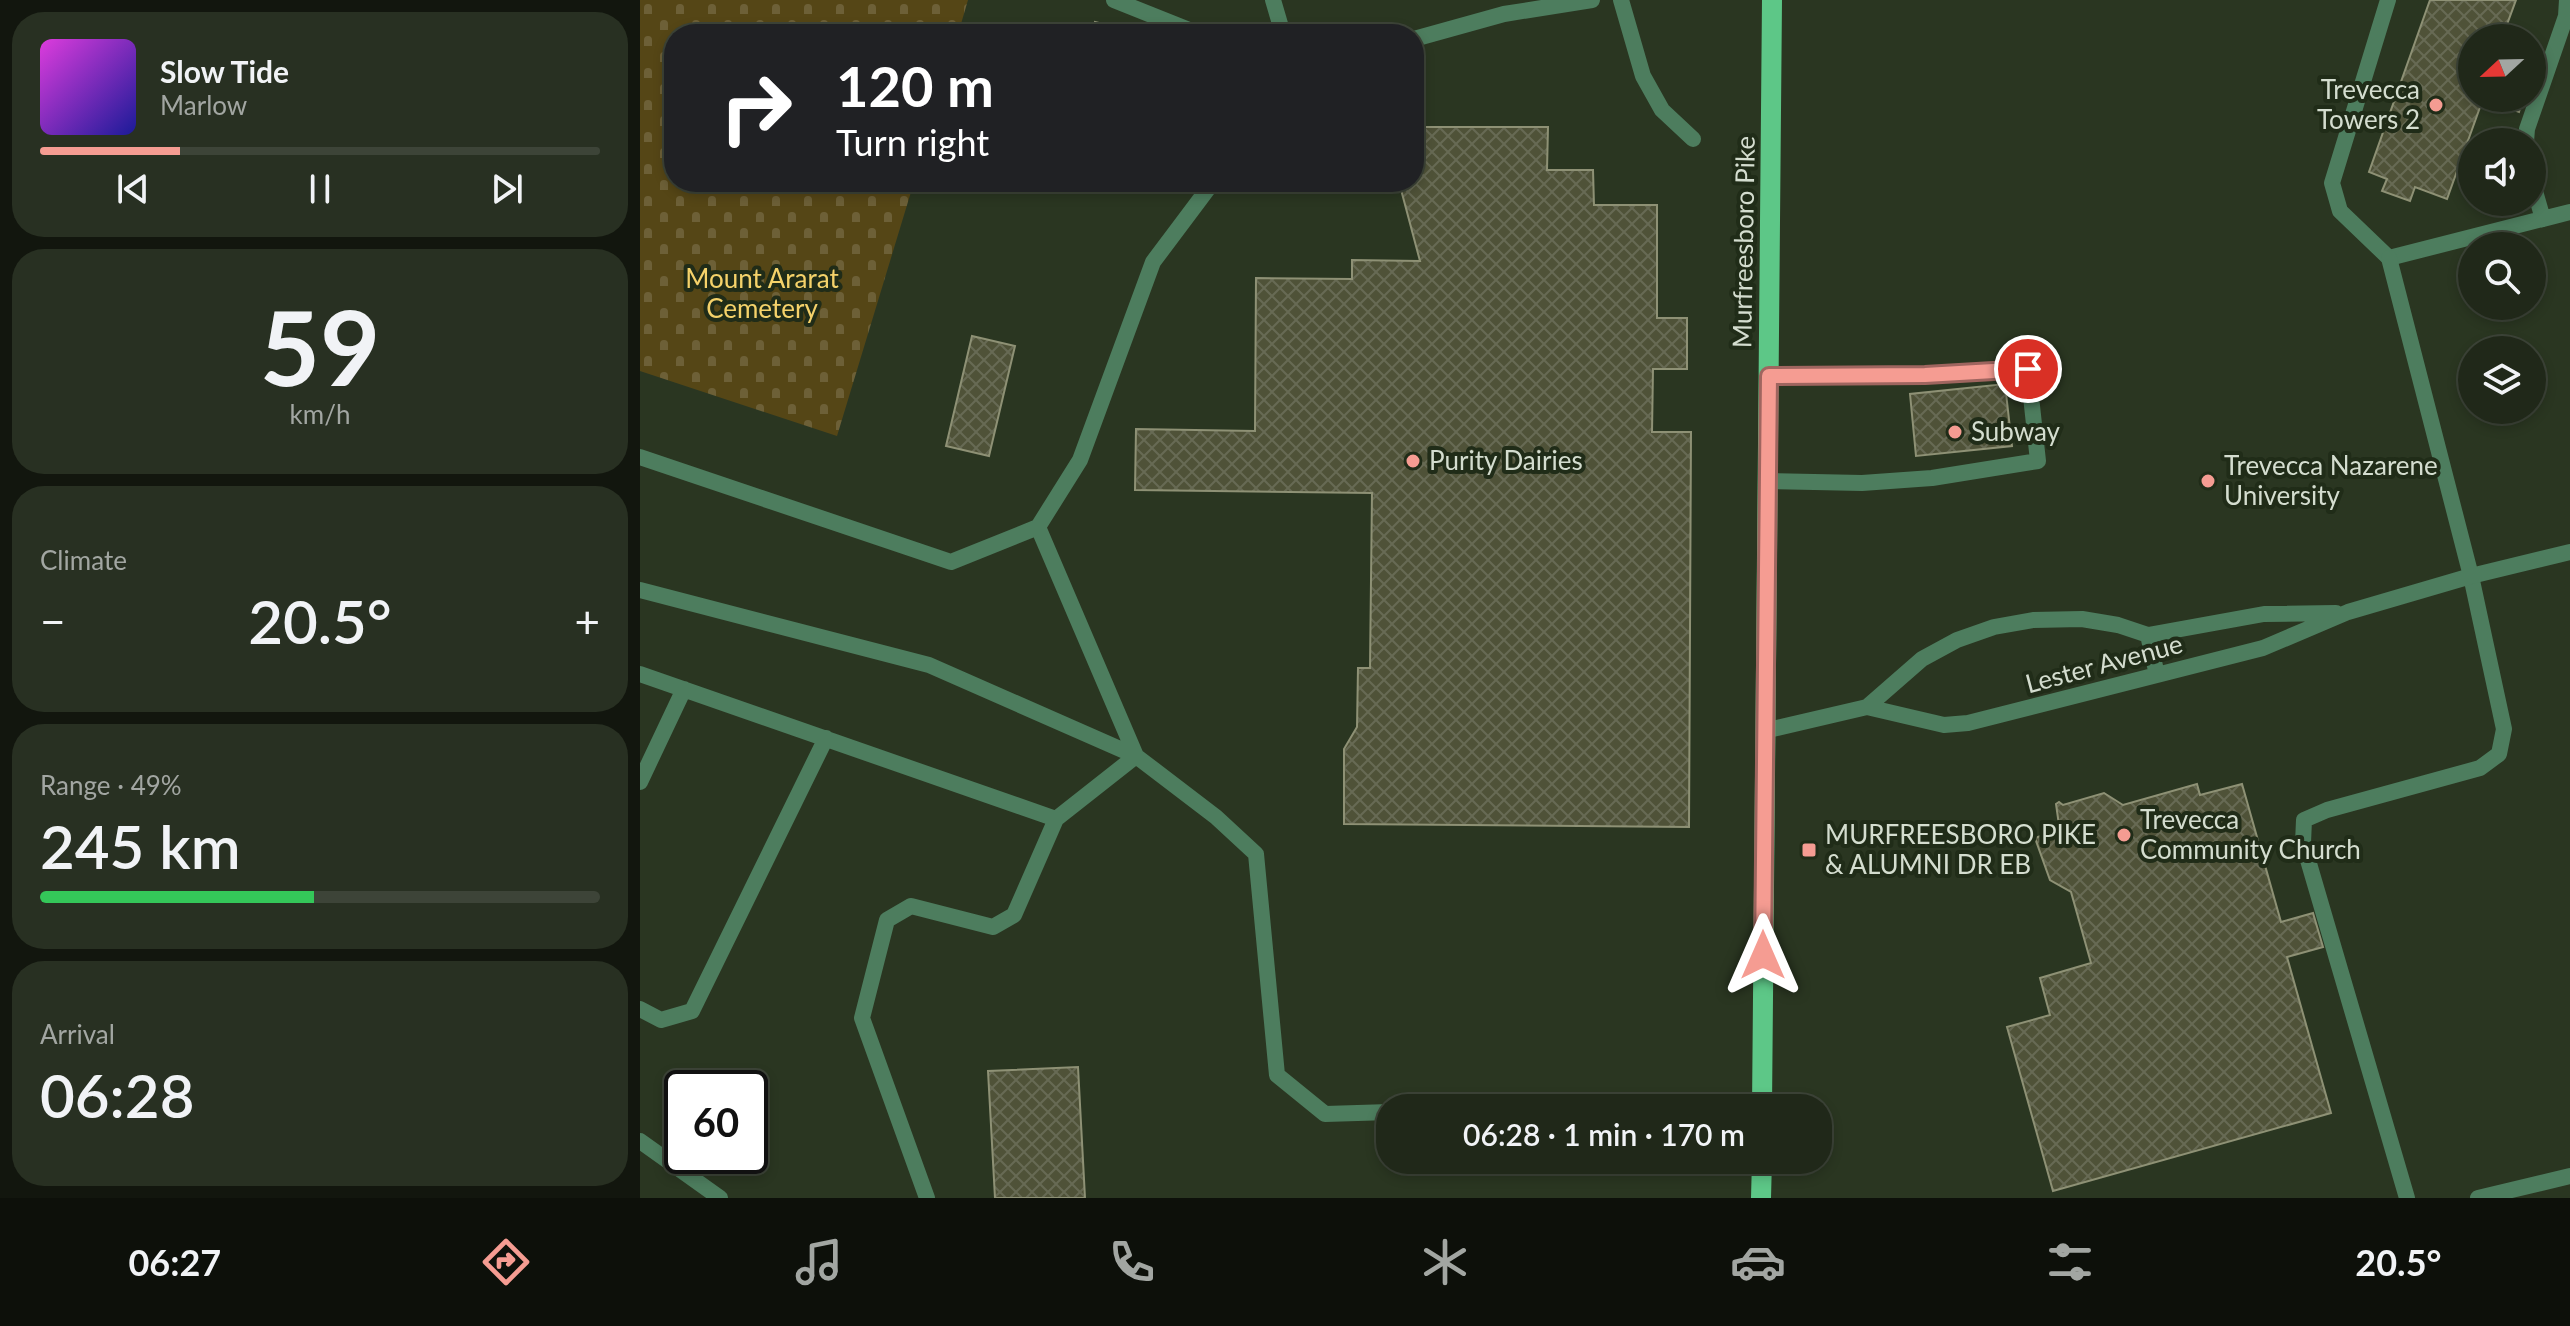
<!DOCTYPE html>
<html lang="en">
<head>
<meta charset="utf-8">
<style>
  :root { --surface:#202819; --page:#283022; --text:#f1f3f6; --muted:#a2a6a2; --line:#3d4438; --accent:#f59c92 }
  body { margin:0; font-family:Lato,sans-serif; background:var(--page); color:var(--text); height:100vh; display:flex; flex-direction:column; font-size:30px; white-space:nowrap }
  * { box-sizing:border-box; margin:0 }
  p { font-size:26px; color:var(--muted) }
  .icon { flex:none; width:44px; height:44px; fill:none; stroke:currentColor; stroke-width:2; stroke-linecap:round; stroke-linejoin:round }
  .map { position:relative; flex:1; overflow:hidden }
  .sheet { display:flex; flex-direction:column; gap:12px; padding:12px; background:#12160e; width:640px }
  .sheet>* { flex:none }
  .hud { position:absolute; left:24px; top:24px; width:760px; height:168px; border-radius:32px; box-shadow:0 4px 12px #0003,0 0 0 2px var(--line); background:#202124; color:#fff; overflow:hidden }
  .needle { width:52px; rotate:248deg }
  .controls { position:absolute; left:1818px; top:24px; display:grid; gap:16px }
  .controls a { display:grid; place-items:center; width:88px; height:88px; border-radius:50%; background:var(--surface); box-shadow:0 4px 12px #0003,0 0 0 2px var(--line); font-size:40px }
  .speed { position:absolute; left:24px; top:1070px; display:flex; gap:16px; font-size:40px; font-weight:700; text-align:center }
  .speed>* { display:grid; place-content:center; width:104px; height:104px; border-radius:50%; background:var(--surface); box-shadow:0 4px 12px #0003,0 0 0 2px var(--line); line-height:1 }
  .speed .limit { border:4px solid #111; border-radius:12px; background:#fff; color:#111 }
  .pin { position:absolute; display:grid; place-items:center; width:68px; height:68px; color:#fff; margin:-34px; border:4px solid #fff; border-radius:50%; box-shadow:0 2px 8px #0007 }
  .me { position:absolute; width:88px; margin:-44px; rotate:0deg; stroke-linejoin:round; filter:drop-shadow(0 0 6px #0008) }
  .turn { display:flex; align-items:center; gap:28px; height:168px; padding:0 40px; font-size:36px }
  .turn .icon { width:104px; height:104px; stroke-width:2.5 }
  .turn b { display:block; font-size:56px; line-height:68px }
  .big { font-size:60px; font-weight:600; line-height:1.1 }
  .sheet .widget { flex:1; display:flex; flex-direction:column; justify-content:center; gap:12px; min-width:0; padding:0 28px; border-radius:32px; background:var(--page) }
  .sheet .dial { align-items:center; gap:0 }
  .dial b { font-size:104px; line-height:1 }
  .song { display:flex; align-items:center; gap:24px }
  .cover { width:96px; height:96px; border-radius:12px; background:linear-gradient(135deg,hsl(300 70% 55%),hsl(240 70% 35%)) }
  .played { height:8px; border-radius:4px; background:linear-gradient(90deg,var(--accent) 25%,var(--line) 25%) }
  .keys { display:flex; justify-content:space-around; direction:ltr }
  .heat { display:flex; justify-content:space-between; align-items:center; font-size:44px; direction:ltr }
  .charge { height:12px; border-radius:6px; background:linear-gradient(90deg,#34c759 49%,var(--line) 0) }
  .trip { position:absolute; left:736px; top:1094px; width:456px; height:80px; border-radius:32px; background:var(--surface); box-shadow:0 4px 12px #0003,0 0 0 2px var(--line); font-weight:600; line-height:80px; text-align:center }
  .menu { display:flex; height:128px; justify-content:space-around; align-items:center; background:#0d100a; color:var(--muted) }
  .menu .icon { width:56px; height:56px }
  .menu .selected { color:var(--accent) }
  .menu b { font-size:36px; color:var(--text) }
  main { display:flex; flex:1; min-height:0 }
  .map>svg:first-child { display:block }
  .cemetery { fill:url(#cemetery-stones) }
  .building { fill:url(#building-cross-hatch); stroke:#8e9175; stroke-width:2 }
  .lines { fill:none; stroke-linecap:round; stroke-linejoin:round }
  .lane { stroke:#4d7d5e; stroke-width:16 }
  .street { stroke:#4d7d5e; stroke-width:16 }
  .primary { stroke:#5dc787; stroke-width:20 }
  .route-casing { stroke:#9f655f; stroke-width:20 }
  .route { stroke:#f59c92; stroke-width:14 }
  .poi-dot { fill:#f59c92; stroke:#202c18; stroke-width:3 }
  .labels { text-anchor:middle; stroke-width:8; stroke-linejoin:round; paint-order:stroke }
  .poi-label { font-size:26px; fill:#d4ddcf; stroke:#202c18; text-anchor:start }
  .street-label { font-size:26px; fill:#d4ddcf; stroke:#202c18 }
  .park-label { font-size:26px; fill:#f5d26a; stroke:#202c18 }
</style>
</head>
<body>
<main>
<section class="sheet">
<div class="widget">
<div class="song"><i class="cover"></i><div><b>Slow Tide</b><p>Marlow</p></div></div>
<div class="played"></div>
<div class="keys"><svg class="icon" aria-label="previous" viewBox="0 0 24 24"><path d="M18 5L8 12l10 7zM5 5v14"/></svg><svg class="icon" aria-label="pause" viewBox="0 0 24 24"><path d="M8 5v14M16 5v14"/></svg><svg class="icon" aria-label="next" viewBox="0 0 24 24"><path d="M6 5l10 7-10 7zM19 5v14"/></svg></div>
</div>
<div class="widget dial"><b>59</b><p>km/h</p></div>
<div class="widget"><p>Climate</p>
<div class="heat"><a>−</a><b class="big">20.5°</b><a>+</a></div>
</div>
<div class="widget"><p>Range · 49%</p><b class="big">245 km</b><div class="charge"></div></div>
<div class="widget"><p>Arrival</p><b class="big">06:28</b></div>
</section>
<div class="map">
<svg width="1930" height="1198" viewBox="0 0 1930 1198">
  <defs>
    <pattern id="cemetery-stones" width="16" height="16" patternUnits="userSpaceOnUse" patternTransform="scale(2)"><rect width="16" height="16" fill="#554616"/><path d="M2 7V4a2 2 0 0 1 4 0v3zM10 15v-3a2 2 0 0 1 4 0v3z" fill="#6d6037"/></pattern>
    <pattern id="building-cross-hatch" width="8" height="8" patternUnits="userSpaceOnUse" patternTransform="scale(2)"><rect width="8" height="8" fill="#4f5238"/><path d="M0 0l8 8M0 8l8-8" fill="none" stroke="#676a54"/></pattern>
  </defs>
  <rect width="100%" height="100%" fill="#2a3621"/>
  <!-- cemetery -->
  <path class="cemetery" d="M 0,0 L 328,0 L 318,34 L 34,34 L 34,182 L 274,182 L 197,436 L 0,371 Z"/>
  <!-- building -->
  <path class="building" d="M 1790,0 L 1876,0 L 1862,38 L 1832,38 L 1832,98 L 1883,98 L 1879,112 L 1843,99 L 1807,199 L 1775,187 L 1770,201 L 1742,191 L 1747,179 L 1729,172 Z
    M 455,22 L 483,29 L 482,34 L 453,34 Z
    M 361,24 L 404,34 L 358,34 Z
    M 774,127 L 908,127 L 907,170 L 953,170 L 954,205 L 1017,205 L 1017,318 L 1047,318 L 1047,369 L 1013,369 L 1012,432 L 1051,432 L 1049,827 L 704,824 L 704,749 L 717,727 L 718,668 L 730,668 L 732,493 L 495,490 L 496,429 L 615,431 L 616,278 L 712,279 L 712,260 L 780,261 L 759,182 L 774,182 Z
    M 487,182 L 527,182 L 525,190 Z
    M 332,336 L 375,346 L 349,456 L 306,446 Z
    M 1365,384 L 1372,446 L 1276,456 L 1270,394 Z
    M 1557,784 L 1560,795 L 1602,784 L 1641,922 L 1673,913 L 1683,947 L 1647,957 L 1691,1113 L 1413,1191 L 1367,1027 L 1410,1015 L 1400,978 L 1451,963 L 1431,892 L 1410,880 L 1395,838 L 1411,832 L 1419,825 L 1416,804 L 1419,802 L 1423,805 L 1464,793 L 1483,805 Z
    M 438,1067 L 445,1198 L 355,1198 L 348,1071 Z"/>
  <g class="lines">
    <!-- lane -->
    <path class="lane" d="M 474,0 L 559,34
      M 633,0 L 643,34
      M 981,0 L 1003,76 L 1022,110 L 1053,139
      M 1748,0 L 1692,183 L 1700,211 L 1749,258 L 1930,212
      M 774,39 L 864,14 L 952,0
      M 1886,142 L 1887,129 L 1926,16 L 1927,0
      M 1892,181 L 1903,219
      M 0,457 L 311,562 L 398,527 L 440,460 L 513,262 L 573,182
      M 1128,481 L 1222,483 L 1292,478 L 1398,461 L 1388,369 L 1285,375 L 1129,376
      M 0,590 L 289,665 L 496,756 L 576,817 L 616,854 L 637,1075 L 685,1114 L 750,1112
      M 0,674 L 416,819
      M 0,782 L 44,689
      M 0,1009 L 21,1020 L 52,1011 L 186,738
      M 871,1108 L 999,1104
      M 0,1141 L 80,1198
      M 287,1198 L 222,1018 L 247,920 L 271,906 L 353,927 L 374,915 L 416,819 L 496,756 L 398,527
      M 1767,1198 L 1663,843 L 1664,820 L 1687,810 L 1840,768 L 1859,754 L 1864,729 L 1831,576"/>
    <!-- street -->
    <path class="street" d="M 1749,258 L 1831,576
      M 1508,635 L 1517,675
      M 1227,707 L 1282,659 L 1317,640 L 1354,627 L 1393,620 L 1442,619 L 1478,625 L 1508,635 L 1624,614 L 1696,613
      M 1124,731 L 1227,707 L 1304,725 L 1328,723 L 1623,648 L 1708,612 L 1831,576 L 1930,552
      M 1838,1198 L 1930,1176"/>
    <!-- primary -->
    <path class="primary" d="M 1122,1108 L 1132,0
      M 1121,1198 L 1122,1160"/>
  </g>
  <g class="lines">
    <defs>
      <path id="route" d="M 1123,955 L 1129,376 L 1285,375 L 1388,369"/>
    </defs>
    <!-- route casing -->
    <use href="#route" class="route-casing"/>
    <!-- route -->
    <use href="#route" class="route"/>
  </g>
  <!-- markers -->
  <g class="poi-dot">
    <circle cx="1796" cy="105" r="8"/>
    <circle cx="1315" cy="432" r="8"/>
    <circle cx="773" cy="461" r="8"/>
    <circle cx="1568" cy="481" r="8"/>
    <circle cx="1484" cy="835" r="8"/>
    <rect x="1161" y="842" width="16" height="16" rx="4"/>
  </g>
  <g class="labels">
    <!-- poi labels -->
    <g class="poi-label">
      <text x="1780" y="99" text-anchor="end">Trevecca<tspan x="1780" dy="30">Towers 2</tspan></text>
      <text x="1331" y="441">Subway</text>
      <text x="789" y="470">Purity Dairies</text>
      <text x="1584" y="475">Trevecca Nazarene<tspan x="1584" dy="30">University</tspan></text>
      <text x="1500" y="829">Trevecca<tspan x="1500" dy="30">Community Church</tspan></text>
      <text x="1185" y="844">MURFREESBORO PIKE<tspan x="1185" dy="30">&amp; ALUMNI DR EB</tspan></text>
    </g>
    <!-- street labels -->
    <g class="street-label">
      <text transform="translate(1104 242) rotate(-89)" y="9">Murfreesboro Pike</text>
      <text transform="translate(1464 664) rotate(-15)" y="9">Lester Avenue</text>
    </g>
    <!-- park labels -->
    <g class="park-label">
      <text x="122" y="288">Mount Ararat<tspan x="122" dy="30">Cemetery</tspan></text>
    </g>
  </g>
</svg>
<div class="controls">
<a><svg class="needle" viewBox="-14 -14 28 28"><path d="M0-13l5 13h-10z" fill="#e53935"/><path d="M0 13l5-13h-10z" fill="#a2a6a2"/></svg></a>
<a><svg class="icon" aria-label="sound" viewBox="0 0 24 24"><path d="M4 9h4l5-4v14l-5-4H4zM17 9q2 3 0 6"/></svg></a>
<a><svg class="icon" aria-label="search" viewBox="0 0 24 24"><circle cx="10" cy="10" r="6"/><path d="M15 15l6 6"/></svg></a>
<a><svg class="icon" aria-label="layers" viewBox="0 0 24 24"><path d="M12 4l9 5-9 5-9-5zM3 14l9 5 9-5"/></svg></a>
</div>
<div class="speed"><div class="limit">60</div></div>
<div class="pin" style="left:1388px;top:369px;background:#d93025"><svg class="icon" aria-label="arrive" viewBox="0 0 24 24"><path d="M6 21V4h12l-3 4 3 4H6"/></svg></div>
<svg class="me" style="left:1123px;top:955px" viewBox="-20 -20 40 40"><path d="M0-17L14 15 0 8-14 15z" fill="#f59c92" stroke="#fff" stroke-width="4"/></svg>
<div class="trip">06:28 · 1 min · 170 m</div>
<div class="hud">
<div class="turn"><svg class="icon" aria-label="right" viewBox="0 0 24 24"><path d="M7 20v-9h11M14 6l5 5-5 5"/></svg><div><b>120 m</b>Turn right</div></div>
</div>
</div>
</main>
<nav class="menu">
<b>06:27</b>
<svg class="icon selected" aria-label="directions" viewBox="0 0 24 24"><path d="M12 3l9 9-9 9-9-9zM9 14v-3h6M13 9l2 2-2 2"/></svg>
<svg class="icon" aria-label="music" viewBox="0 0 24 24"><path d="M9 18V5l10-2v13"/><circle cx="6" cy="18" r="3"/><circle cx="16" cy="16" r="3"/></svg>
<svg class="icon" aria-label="phone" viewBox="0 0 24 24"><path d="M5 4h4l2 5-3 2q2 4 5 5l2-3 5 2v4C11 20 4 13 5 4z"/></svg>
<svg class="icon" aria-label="climate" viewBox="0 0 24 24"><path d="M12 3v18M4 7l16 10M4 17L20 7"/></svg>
<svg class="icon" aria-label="car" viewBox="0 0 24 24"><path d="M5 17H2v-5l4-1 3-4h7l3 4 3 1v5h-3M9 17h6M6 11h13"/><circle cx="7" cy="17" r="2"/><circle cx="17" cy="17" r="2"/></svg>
<svg class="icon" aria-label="filters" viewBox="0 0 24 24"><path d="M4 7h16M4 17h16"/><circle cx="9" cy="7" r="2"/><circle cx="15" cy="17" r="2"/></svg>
<b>20.5°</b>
</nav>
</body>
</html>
